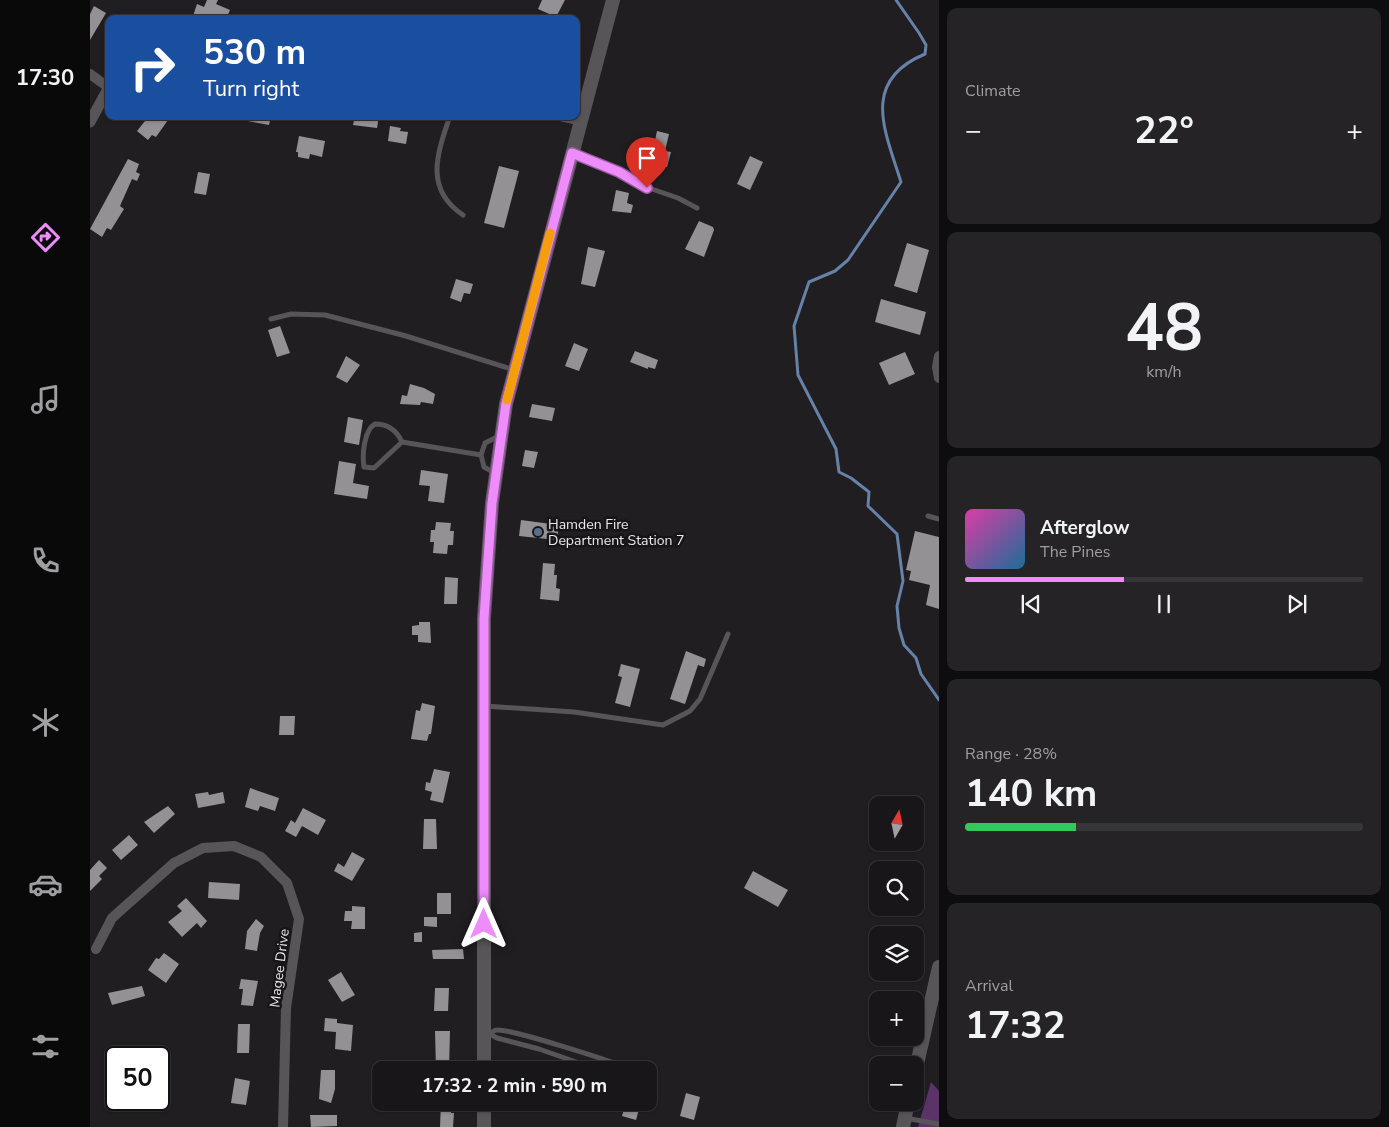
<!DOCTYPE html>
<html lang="en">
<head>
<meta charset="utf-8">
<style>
  :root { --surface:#181619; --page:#252326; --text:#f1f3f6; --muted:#9f9fa2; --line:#363538; --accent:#ed8cfa }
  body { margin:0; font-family:"Nunito Sans",sans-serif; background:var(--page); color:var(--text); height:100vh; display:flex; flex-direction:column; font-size:19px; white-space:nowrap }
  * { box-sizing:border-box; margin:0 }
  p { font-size:16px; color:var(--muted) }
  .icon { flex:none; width:28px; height:28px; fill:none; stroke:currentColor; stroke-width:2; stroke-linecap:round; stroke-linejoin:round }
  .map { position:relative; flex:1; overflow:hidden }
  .side { display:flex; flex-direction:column; gap:8px; padding:8px; background:#0d0c0e; width:450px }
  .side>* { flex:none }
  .top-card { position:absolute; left:15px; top:15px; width:475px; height:105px; border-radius:10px; box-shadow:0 1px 4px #0004,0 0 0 1px var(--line); background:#1a4fa0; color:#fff; overflow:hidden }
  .needle { width:32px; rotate:9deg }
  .controls { position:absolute; left:779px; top:796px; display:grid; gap:10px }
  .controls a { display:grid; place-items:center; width:55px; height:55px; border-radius:10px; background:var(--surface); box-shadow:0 1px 4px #0004,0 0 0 1px var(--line); font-size:25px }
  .speed { position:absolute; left:15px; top:1046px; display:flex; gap:10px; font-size:25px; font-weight:700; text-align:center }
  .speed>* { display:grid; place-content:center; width:65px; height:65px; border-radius:50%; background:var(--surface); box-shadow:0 1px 4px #0004,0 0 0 1px var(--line); line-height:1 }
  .speed .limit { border:2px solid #111; border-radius:8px; background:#fff; color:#111 }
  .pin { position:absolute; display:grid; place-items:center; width:42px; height:42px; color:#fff; margin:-51px -21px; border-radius:50% 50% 50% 0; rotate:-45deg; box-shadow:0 0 5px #0007 }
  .pin .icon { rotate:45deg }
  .me { position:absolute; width:55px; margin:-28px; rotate:0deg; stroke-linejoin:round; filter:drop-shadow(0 0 4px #0008) }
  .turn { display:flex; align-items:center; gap:18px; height:105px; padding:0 15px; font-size:22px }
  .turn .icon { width:65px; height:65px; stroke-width:2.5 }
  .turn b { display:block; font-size:35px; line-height:42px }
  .big { font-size:38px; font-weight:700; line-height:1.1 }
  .side .tile { flex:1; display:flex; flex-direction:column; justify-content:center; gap:8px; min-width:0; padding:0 18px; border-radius:10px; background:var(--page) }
  .side .dial { align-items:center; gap:0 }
  .dial b { font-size:65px; line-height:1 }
  .song { display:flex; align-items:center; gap:15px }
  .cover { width:60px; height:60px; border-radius:8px; background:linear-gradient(135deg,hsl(320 70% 55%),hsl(200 70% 35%)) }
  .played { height:5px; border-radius:2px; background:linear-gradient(90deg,var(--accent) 40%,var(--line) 40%) }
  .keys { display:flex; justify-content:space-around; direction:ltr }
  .heat { display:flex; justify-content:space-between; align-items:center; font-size:28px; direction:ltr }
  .charge { height:8px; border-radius:4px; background:linear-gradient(90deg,#34c759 28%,var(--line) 0) }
  .trip { position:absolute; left:282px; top:1061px; width:285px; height:50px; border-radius:10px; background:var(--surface); box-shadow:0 1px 4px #0004,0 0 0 1px var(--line); font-weight:700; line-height:50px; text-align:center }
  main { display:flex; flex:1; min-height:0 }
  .dock { display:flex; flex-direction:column; width:90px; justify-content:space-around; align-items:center; background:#0a090a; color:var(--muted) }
  .dock .icon { width:35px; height:35px }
  .dock .active { color:var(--accent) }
  .dock b { font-size:22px; color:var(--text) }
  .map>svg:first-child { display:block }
  .forest { fill:#5b3369 }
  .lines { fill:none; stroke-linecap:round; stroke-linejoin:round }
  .stream { stroke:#6682a8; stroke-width:3 }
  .building { fill:#939194 }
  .service { stroke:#575558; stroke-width:5 }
  .minor { stroke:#575558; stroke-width:10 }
  .tertiary { stroke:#575558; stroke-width:11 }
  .secondary { stroke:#575558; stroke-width:14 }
  .route-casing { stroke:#9a5ba2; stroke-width:12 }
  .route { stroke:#ed8cfa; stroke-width:9 }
  .slow { stroke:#f59e0b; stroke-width:9 }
  .service-dot { fill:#5c6f8a; stroke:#171518; stroke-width:2 }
  .labels { text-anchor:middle; stroke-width:5; stroke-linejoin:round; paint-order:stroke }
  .poi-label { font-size:14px; fill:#e9e8ea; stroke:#171518; text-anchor:start }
  .street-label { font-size:14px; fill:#e9e8ea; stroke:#171518 }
</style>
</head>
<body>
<main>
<nav class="dock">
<b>17:30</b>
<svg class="icon active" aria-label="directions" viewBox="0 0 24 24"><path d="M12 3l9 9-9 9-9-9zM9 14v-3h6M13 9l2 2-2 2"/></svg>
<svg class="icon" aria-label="music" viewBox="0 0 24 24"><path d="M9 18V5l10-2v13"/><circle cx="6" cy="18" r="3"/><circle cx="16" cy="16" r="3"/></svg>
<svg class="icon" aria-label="phone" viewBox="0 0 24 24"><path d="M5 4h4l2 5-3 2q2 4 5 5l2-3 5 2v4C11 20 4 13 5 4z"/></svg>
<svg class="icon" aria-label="climate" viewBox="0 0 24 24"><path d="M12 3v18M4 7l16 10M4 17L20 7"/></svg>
<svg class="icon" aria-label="car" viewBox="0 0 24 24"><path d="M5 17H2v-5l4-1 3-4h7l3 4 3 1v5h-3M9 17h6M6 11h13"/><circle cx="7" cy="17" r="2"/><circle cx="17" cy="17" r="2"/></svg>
<svg class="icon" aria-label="filters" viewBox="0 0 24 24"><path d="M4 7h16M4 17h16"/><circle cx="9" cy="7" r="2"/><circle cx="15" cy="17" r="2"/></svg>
</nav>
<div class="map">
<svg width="849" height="1127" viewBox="0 0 849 1127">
  <rect width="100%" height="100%" fill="#201e21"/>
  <!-- forest -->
  <path class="forest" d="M 841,1082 L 849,1091 L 849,1127 L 828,1127 Z"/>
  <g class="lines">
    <!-- stream -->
    <path class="stream" d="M 806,0 L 829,33 L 836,45 L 835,54 C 770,81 795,131 811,182 L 758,260 L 745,271 L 719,282 L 704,326 L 708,375 L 746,449 L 749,472 L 761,478 L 779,492 L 778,506 L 807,534 L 813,581 L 807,606 L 809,628 L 814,645 L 826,658 L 831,674 L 849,700"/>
  </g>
  <!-- building -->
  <path class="building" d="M 117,0 L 128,0 L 126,4 L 140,10 L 136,19 L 102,19 L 107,4 L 114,7 Z
    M 452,0 L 475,0 L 466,17 L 448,9 Z
    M 4,6 L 16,13 L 0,40 L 0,14 Z
    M 59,116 L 74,116 L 78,120 L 66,137 L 62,135 L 58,140 L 47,131 Z
    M 152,116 L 181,116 L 179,125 L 152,120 Z
    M 265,116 L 289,116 L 287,128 L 263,125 Z
    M 300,126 L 311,128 L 310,131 L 318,132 L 316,144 L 298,141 Z
    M 567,131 L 579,134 L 575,151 L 581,152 L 577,167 L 560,164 Z
    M 209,136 L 235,141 L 232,157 L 220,154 L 219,159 L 208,157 L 208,152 L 206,152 Z
    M 660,156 L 673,162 L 660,190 L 647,184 Z
    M 38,159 L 49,164 L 46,172 L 50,174 L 47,181 L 42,179 L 30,206 L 34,209 L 21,230 L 17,228 L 12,237 L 0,229 Z
    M 409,166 L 429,171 L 414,228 L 394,223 Z
    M 108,172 L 120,174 L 116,195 L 104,193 Z
    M 526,190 L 539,193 L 537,203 L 543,205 L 541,213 L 522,211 Z
    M 609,221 L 623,227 L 624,230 L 614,257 L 595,249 Z
    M 817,243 L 839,250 L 827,293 L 804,286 Z
    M 498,247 L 515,251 L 505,287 L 491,284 Z
    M 366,279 L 383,284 L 380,294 L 374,293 L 371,302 L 360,298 Z
    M 791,299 L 836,312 L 830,335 L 785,322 Z
    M 190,326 L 200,353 L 187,357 L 178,330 Z
    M 484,343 L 498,349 L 489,371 L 475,366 Z
    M 545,351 L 568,360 L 565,369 L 558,367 L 558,369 L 540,362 Z
    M 815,352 L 825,374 L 799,385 L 789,363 Z
    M 256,356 L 270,365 L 257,383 L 246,377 Z
    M 320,384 L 334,388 L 345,394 L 343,404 L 331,402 L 330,405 L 310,404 L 312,395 L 317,396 Z
    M 442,404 L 465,408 L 462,421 L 439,417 Z
    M 258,417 L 273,420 L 269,445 L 254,442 Z
    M 435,450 L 448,452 L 444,468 L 432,466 Z
    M 249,461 L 266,464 L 263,483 L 279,486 L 277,499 L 244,494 Z
    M 331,470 L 358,474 L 354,503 L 338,501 L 340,486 L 329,485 Z
    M 431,520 L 469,525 L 467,540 L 429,536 Z
    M 346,522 L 361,523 L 360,531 L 364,531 L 363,545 L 358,545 L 357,554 L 343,553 L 344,542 L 340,542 L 341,530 L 345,530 Z
    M 825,531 L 849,537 L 849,609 L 836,605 L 840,585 L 819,580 L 821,571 L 816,570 Z
    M 453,563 L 465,564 L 464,575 L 467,575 L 466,588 L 470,589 L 469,601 L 450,599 Z
    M 355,577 L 368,578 L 367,604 L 354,604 Z
    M 329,622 L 340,622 L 341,643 L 328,642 L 328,635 L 322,635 L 322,626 L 329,625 Z
    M 596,651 L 616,659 L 614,667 L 608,665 L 595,704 L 580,699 Z
    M 531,664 L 550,669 L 540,707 L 525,703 L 532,677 L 528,676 Z
    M 332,703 L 345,706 L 341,734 L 339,734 L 337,741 L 321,739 L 326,710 L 330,711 Z
    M 190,716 L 205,716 L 204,735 L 189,735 Z
    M 344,769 L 360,772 L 353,803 L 340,800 L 342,792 L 335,790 L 336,782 L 340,783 Z
    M 160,788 L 189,798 L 185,811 L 170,806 L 168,811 L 155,807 Z
    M 118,792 L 119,795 L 133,792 L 135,803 L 108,808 L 105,794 Z
    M 78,806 L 85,814 L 64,833 L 54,822 Z
    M 213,808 L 236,820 L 228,835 L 212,826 L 206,837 L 195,831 L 201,820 L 205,823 Z
    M 334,819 L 346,819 L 347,849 L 333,849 Z
    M 39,835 L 48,845 L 31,860 L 22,850 Z
    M 262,852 L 275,859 L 262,881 L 244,871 L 248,863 L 254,867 Z
    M 9,860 L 17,868 L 9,876 L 12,879 L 0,891 L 0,870 Z
    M 663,871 L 698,890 L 688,907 L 654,888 Z
    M 119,882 L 150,884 L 149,900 L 118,898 Z
    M 347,893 L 361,893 L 361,914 L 347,914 Z
    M 96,898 L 117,921 L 111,928 L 107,923 L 92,937 L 78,922 L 92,911 L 87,906 Z
    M 262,906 L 275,907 L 275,929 L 261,929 L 262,921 L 254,921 L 255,911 L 262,911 Z
    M 334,917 L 347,917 L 347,927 L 334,926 Z
    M 166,919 L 174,926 L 170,933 L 167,951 L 155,949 L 157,931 Z
    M 332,932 L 332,942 L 324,942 L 324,933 Z
    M 373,949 L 374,959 L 343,959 L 342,950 Z
    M 74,953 L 89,964 L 76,983 L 58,970 L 66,958 L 69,959 Z
    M 251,972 L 265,995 L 252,1002 L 238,980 Z
    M 151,979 L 168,981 L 163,1006 L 151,1005 L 153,989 L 149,989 Z
    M 52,986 L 55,996 L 22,1005 L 18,993 Z
    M 345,988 L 359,988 L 358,1011 L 344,1011 Z
    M 235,1018 L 247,1019 L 247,1023 L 263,1025 L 261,1051 L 245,1049 L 246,1032 L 234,1031 Z
    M 148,1024 L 160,1024 L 159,1053 L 147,1053 Z
    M 345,1031 L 360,1031 L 359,1070 L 346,1070 Z
    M 231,1070 L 245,1070 L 245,1089 L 241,1103 L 229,1099 Z
    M 145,1078 L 160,1081 L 156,1105 L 141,1103 Z
    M 596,1093 L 610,1097 L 604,1120 L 590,1116 Z
    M 351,1102 L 361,1102 L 361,1113 L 364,1113 L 363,1127 L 350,1127 Z
    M 536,1102 L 551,1102 L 546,1120 L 532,1116 Z
    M 220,1115 L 247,1115 L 247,1126 L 221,1127 Z"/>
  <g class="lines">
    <!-- service -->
    <path class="service" d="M 360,116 C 347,154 334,189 373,215
      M 484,154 L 529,172 L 550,185 L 588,198 L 607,208
      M 181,319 L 201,314 L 235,315 L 316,336 L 424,370
      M 312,442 L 284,468 L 274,467 C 272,455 274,430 285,424 C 298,424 307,431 312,442 L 391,455
      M 405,473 L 394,467 L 391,455 L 395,443 L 409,436
      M 838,516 L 849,519
      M 395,706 L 484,712 L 573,725 L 600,711 L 610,699 L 638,634
      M 398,1033 L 407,1038 L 449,1049 L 509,1070
      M 400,1034 C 402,1032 404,1030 407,1030 C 421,1029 526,1062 541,1070
      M 815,1118 L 849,1124"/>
    <!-- minor -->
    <path class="minor" d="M 0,74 L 18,87
      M 849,356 L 847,367 L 849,378
      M 6,949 L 22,918 L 84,863 L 113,848 L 144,846 L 171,857 L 197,883 L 209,919 L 196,1008 L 193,1127"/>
    <!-- tertiary -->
    <path class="tertiary" d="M 472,116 L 491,120
      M 0,122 L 19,87"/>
    <!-- secondary -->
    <path class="secondary" d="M 394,1070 L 394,618 L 402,503 L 416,404 L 523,0
      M 825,1073 L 849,967
      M 394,1127 L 394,1102
      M 813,1127 L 818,1102"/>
  </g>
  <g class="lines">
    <defs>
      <path id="route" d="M 394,924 L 394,618 L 402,503 L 416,404 L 482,153 L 529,172 L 557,188"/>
    </defs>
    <!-- route casing -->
    <use href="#route" class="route-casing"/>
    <!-- route -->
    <use href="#route" class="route"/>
    <!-- slow -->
    <path class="slow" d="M 417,400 L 460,233"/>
  </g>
  <!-- markers -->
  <circle class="service-dot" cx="448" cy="532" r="5"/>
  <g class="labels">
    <!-- poi labels -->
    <g class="poi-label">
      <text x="458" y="529">Hamden Fire<tspan x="458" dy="16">Department Station 7</tspan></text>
    </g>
    <!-- street labels -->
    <g class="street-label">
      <text transform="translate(189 968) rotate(-83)" y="5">Magee Drive</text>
    </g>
  </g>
</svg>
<div class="controls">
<a><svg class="needle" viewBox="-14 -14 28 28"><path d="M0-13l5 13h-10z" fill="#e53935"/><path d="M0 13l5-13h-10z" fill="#9f9fa2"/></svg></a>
<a><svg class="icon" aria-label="search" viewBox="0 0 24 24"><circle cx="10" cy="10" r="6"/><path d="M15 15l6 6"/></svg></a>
<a><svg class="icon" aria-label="layers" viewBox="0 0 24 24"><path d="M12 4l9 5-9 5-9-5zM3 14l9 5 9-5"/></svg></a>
<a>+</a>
<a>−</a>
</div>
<div class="speed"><div class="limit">50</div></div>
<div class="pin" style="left:557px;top:188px;background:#d93025"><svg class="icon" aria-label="arrive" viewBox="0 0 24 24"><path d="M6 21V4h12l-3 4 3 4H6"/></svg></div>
<svg class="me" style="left:394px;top:924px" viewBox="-20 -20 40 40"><path d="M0-17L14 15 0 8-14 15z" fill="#ed8cfa" stroke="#fff" stroke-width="4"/></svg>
<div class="trip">17:32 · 2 min · 590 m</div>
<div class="top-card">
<div class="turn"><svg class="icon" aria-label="right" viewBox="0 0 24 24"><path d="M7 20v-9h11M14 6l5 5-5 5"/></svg><div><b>530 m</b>Turn right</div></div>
</div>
</div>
<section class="side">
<div class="tile"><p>Climate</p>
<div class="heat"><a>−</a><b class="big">22°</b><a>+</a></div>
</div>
<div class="tile dial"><b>48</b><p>km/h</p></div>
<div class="tile">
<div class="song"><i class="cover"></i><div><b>Afterglow</b><p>The Pines</p></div></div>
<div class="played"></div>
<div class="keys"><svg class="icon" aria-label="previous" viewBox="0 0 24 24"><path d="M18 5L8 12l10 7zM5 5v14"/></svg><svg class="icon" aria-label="pause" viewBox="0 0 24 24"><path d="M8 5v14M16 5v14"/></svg><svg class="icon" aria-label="next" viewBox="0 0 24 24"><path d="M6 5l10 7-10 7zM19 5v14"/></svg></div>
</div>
<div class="tile"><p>Range · 28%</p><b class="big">140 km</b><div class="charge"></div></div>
<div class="tile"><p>Arrival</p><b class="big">17:32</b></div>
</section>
</main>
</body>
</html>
